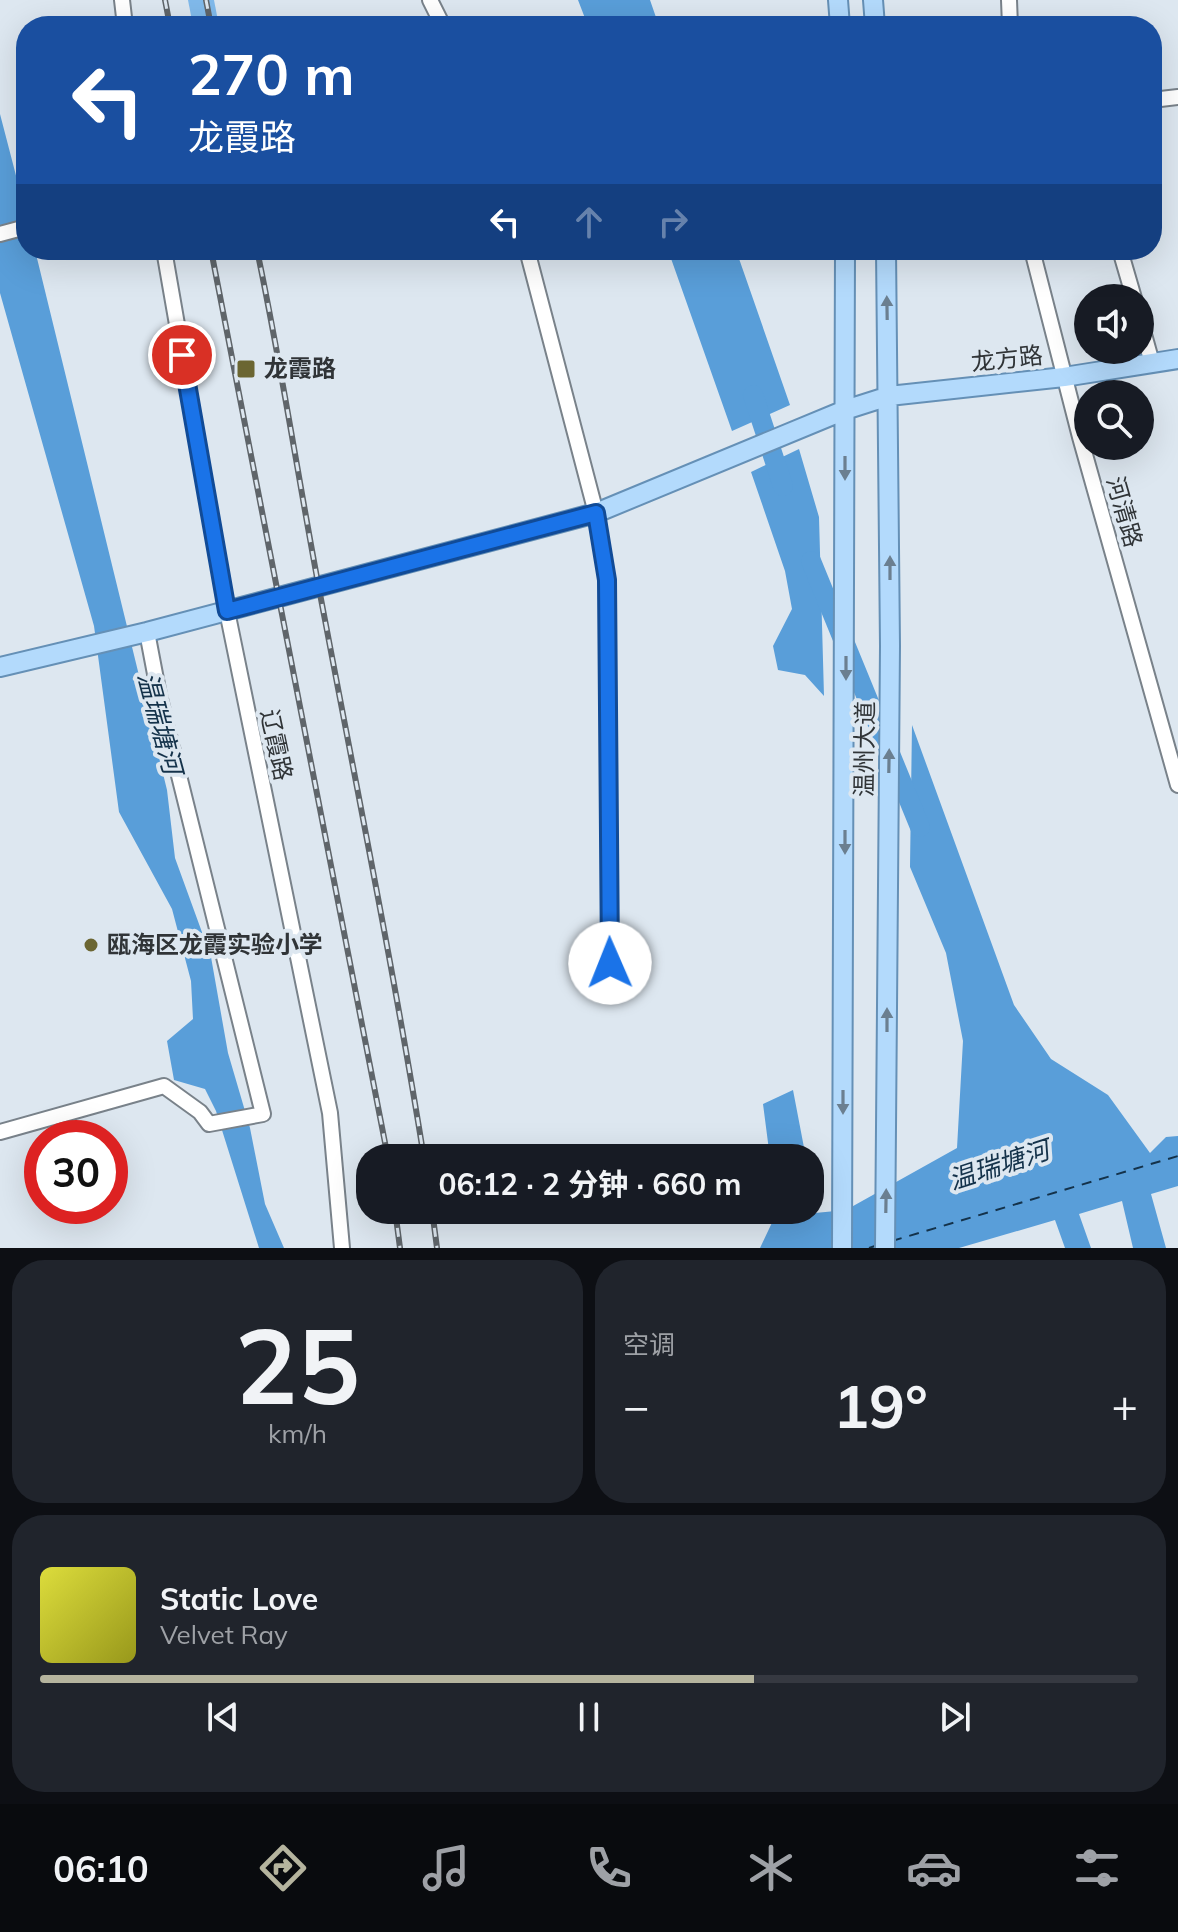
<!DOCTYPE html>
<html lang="zh">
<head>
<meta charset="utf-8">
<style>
  :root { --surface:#171b24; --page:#20242c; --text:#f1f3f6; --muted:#9ea1a6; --line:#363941; --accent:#b5b49e }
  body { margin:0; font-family:Mulish,"Noto Sans SC",sans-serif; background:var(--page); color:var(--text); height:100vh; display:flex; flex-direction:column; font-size:30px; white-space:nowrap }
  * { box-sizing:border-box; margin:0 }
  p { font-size:26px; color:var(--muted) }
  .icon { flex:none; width:44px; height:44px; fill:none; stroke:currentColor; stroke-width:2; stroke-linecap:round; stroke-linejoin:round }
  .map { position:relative; height:1248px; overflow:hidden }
  .side { display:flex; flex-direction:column; gap:12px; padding:12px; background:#0d0f14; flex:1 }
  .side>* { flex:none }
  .guide { position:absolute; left:16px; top:16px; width:1146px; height:244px; border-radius:32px; box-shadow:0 8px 32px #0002; background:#1a4fa0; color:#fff; overflow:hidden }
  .fabs { position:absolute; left:1074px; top:284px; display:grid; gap:16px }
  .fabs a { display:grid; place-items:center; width:80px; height:80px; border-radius:50%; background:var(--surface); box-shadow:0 8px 32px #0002; font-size:40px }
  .speed { position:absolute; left:24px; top:1120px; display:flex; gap:16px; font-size:40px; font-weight:700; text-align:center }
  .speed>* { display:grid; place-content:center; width:104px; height:104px; border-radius:50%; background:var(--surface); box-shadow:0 8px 32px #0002; line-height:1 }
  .speed .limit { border:12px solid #d22; background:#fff; color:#111 }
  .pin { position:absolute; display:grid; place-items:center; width:68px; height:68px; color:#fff; margin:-34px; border:4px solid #fff; border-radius:50%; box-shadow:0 2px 8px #0007 }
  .me { position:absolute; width:88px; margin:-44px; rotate:359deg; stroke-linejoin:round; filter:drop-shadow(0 0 6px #0008) }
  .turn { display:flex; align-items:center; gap:28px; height:168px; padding:0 40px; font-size:36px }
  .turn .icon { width:104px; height:104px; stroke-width:2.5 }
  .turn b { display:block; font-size:56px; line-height:68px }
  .lanes { display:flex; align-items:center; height:76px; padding:0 40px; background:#0003; justify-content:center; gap:40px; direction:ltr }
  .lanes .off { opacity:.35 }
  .big { font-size:60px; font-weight:700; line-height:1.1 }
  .side .tile { flex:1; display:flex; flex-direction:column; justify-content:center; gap:12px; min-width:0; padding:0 28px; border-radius:32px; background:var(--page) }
  .side .dial { align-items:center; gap:0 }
  .dial b { font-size:104px; line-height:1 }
  .song { display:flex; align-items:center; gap:24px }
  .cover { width:96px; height:96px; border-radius:12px; background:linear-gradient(135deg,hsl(60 70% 55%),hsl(60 70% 35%)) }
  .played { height:8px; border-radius:4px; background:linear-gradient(90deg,var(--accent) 65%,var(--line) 65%) }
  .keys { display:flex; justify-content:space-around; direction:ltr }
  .heat { display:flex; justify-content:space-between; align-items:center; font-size:44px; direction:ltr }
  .side .tiles { flex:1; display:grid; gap:12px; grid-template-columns:1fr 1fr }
  .tile:last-child { grid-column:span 2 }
  .trip { position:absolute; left:356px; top:1144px; width:468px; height:80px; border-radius:32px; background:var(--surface); box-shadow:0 8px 32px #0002; font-weight:700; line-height:80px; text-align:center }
  .tabs { display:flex; height:128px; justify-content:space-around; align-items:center; background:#090b0e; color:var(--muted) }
  .tabs .icon { width:56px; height:56px }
  .tabs .selected { color:var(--accent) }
  .tabs b { font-size:36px; color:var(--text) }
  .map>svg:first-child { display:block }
  .green { fill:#81baeb }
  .water { fill:#599ed9 }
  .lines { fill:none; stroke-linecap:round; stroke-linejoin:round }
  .river { stroke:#599ed9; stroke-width:20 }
  .ferry { stroke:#14324a; stroke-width:2; stroke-dasharray:10 8; stroke-linecap:butt }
  .minor-casing { stroke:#79828a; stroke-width:18 }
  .major-casing { stroke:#6590b6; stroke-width:22 }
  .minor { stroke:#fff; stroke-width:14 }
  .major { stroke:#b3dafc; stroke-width:18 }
  .rail-casing { stroke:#5f656a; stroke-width:6 }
  .rail { stroke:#dde7f0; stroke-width:3; stroke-dasharray:9; stroke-linecap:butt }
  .oneway { fill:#6b7f90 }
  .route-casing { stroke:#114b97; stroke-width:20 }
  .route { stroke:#1a73e8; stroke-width:14 }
  .poi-dot { fill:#6b6632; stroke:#dde7f0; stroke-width:3 }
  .labels { text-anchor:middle; stroke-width:8; stroke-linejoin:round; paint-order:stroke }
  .street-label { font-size:24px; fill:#303437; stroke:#dde7f0 }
  .poi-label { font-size:24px; font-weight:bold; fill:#303437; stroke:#dde7f0; text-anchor:start }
  .water-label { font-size:26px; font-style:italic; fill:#14324a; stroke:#dde7f0 }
</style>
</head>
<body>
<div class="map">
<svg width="1178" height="1248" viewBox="0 0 1178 1248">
  <rect width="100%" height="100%" fill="#dde7f0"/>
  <!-- green -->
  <path class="green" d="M 188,0 L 214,0 L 219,26 L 193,26 Z"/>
  <!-- water -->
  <path class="water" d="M 578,0 L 650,0 L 659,26 L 588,26 Z
    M 0,114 L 26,214 L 26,250 L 35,250 L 167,790 L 175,858 L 211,957 L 228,1053 L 250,1128 L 265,1204 L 284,1248 L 259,1248 L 216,1111 L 205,1089 L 174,1080 L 167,1041 L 193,1019 L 191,981 L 172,909 L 119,812 L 94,626 L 0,293 Z
    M 668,250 L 736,250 L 790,405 L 732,431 Z
    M 799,449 L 819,517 L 824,696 L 805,675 L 778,670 L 773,646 L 792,609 L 785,571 L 751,472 Z
    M 912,725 L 1014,1005 L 1051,1059 L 1108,1095 L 1150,1153 L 1166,1137 L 1178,1136 L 1178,1186 L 1151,1194 L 1166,1248 L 1133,1248 L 1122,1201 L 1079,1214 L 1091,1248 L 1065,1248 L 1055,1220 L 959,1248 L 760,1248 L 778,1210 L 810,1210 L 810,1182 L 815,1213 L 846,1210 L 957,1148 L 963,1041 L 946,953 L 910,867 Z
    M 793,1090 L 806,1158 L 770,1158 L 763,1104 Z"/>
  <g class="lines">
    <!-- river -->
    <path class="river" d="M 753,395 L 783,486
      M 811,561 L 920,827"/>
    <!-- ferry -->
    <path class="ferry" d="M 892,1241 L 1178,1156
      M 869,1248 L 878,1245"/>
    <defs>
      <path id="minor" d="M 122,0 L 125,26
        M 430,0 L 443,26
        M 1009,0 L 1010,26
        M 1152,100 L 1178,97
        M 0,234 L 26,227
        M 164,250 L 227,611 L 330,1113 L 342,1248
        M 527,250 L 596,513 L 607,580 L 610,963
        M 1032,250 L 1080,437 L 1178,785
        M 1120,250 L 1134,298
        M 1140,320 L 1152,363
        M 0,1132 L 164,1086 L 200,1112 L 209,1124 L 263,1114 L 159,695 L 147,632"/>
      <path id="major" d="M 838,0 L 840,26
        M 873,0 L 875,26
        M 0,667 L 147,632 L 596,513 L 845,410 L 889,396 L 1064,377 L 1178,359
        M 842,1248 L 845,250
        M 885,1248 L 890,646 L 886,250"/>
    </defs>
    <!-- minor casing -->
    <use href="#minor" class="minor-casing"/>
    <!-- major casing -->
    <use href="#major" class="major-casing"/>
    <!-- minor -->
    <use href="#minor" class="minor"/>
    <!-- major -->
    <use href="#major" class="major"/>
    <defs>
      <path id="rail" d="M 165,0 L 170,26
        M 206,0 L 211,26
        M 211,250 L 388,1158
        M 257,250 C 283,373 301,497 325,620 C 359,800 395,978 424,1158
        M 395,1210 L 400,1248
        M 432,1210 L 437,1248"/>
    </defs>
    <!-- rail casing -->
    <use href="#rail" class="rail-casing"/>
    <!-- rail -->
    <use href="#rail" class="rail"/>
  </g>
  <!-- one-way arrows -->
  <defs><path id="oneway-solid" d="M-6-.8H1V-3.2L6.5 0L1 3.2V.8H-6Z" transform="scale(2)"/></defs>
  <g class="oneway">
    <use href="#oneway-solid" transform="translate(887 308) rotate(-91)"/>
    <use href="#oneway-solid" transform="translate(845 468) rotate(90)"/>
    <use href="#oneway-solid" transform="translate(890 568) rotate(-90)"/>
    <use href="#oneway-solid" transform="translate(846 668) rotate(90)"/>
    <use href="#oneway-solid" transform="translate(889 761) rotate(-89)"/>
    <use href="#oneway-solid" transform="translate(845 842) rotate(90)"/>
    <use href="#oneway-solid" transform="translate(887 1020) rotate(-90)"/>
    <use href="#oneway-solid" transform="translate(843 1102) rotate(90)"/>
    <use href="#oneway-solid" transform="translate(886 1201) rotate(-89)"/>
  </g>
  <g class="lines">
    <defs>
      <path id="route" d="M 182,355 L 227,611 L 596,513 L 607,580 L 610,963"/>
    </defs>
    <!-- route casing -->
    <use href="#route" class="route-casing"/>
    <!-- route -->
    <use href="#route" class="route"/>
  </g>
  <!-- markers -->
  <g class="poi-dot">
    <rect x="236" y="359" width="20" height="20" rx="4"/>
    <circle cx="91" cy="945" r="8"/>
  </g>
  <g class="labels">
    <!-- street labels -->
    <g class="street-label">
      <text transform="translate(1007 359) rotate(-6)" y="8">龙方路</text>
      <text transform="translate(1124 512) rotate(74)" y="8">河清路</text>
      <text transform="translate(276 745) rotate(78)" y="8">辽霞路</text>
      <text transform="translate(865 749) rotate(-89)" y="8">温州大道</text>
    </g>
    <!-- poi labels -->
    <g class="poi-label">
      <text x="264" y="377">龙霞路</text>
      <text x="107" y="953">瓯海区龙霞实验小学</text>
    </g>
    <!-- water labels -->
    <g class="water-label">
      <text transform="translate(160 723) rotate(75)" y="9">温瑞塘河</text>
      <text transform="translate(999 1165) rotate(-18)" y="9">温瑞塘河</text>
    </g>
  </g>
</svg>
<div class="fabs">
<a><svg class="icon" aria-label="sound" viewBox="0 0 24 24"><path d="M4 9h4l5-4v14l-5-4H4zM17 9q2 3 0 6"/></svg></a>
<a><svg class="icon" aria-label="search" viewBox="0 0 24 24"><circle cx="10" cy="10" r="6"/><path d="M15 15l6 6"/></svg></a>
</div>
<div class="speed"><div class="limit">30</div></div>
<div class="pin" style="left:182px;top:355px;background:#d93025"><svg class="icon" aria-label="arrive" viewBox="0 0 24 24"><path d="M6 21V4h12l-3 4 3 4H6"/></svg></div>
<svg class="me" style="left:610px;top:963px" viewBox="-20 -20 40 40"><circle r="19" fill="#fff"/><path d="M0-13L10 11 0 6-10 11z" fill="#1a73e8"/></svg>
<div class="trip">06:12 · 2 分钟 · 660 m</div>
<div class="guide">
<div class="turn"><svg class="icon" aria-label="left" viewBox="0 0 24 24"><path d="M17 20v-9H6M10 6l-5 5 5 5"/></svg><div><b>270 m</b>龙霞路</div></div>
<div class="lanes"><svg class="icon" aria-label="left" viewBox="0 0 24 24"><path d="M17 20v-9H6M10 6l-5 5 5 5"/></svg><svg class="icon off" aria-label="ahead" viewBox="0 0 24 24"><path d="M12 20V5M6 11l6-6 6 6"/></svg><svg class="icon off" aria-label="right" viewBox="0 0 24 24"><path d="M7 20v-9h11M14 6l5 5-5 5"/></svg></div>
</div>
</div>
<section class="side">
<div class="tiles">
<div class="tile dial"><b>25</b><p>km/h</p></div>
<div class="tile"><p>空调</p>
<div class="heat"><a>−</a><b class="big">19°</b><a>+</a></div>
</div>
<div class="tile">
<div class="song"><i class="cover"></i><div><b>Static Love</b><p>Velvet Ray</p></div></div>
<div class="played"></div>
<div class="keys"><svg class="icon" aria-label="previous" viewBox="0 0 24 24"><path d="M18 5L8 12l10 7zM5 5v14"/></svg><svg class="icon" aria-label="pause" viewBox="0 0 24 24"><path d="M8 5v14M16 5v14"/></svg><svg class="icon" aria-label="next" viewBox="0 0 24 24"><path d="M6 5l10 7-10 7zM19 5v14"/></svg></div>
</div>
</div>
</section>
<nav class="tabs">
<b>06:10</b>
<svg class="icon selected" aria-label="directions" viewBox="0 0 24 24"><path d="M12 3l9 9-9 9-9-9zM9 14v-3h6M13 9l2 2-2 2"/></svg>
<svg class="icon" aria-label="music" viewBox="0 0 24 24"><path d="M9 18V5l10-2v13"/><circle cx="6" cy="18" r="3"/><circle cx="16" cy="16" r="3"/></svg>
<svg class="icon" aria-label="phone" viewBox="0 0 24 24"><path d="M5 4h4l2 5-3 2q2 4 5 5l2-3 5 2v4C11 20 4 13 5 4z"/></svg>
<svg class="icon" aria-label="climate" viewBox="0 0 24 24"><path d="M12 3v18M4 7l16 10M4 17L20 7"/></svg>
<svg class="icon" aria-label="car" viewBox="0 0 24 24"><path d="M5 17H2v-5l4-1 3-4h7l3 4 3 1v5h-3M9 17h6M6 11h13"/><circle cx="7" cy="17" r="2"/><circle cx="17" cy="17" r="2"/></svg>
<svg class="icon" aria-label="filters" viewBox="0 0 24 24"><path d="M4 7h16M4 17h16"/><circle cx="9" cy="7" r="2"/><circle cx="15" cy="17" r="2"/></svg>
</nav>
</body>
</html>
